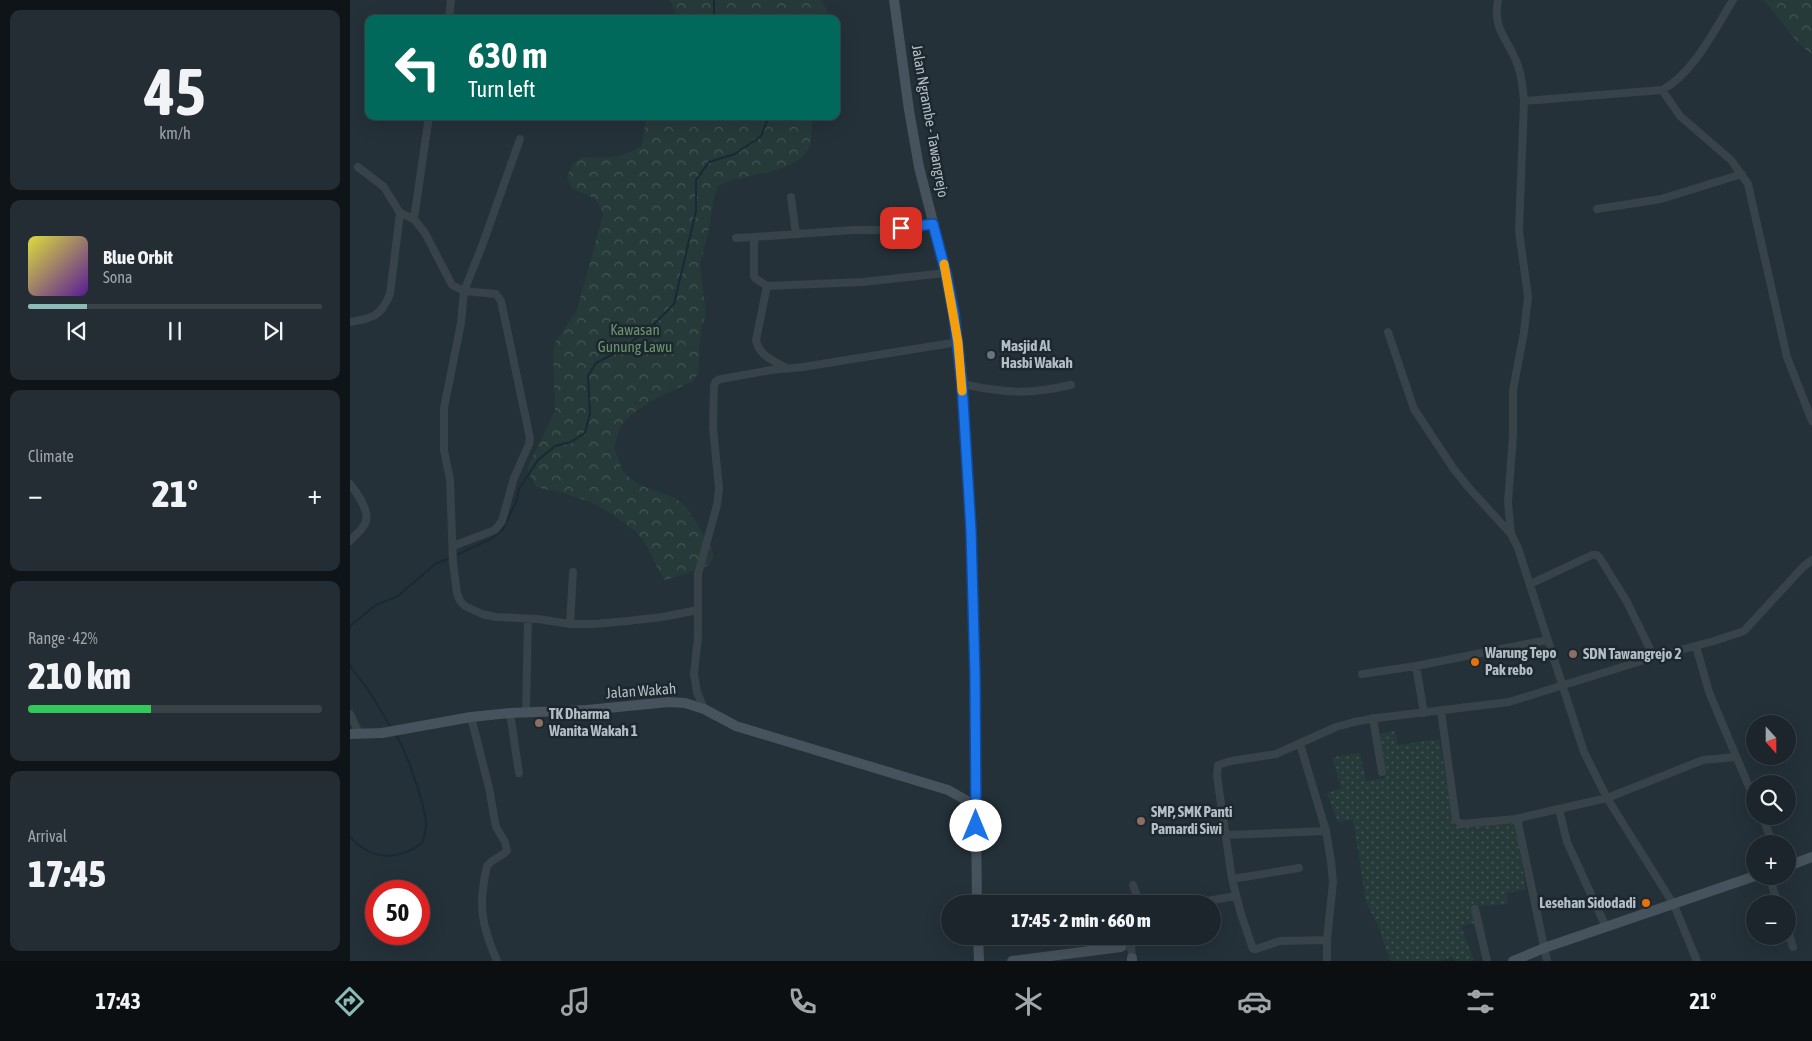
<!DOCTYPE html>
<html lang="en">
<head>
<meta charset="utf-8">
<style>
  :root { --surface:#1b252b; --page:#242d33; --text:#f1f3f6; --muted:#a0a5a9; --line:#394247; --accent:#8bbbb9 }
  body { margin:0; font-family:"Asap Condensed",sans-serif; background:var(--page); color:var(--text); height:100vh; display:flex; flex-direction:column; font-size:19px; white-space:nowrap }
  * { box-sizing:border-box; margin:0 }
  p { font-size:16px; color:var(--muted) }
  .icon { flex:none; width:28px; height:28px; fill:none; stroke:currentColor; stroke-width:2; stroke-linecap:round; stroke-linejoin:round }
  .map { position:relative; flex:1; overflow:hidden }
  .details { display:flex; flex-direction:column; gap:10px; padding:10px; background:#0f1418; width:350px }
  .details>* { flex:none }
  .top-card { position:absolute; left:15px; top:15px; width:475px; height:105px; border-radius:10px; box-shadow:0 5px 20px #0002,0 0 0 1px var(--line); background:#00695c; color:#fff; overflow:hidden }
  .needle { width:32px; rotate:159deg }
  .tools { position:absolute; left:1396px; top:715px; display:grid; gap:10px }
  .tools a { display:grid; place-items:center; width:50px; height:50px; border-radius:50%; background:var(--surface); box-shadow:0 5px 20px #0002,0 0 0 1px var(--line); font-size:25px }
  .speed { position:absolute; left:15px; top:880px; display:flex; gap:10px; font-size:25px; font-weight:700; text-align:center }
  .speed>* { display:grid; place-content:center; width:65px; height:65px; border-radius:50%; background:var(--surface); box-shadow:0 5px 20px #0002,0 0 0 1px var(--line); line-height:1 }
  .speed .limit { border:8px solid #d22; background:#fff; color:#111 }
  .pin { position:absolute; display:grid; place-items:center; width:42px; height:42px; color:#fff; margin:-21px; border-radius:10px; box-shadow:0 2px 8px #0006 }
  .me { position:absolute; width:55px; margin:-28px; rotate:0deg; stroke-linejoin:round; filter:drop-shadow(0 0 4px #0008) }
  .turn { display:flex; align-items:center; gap:18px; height:105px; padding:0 20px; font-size:22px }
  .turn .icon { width:65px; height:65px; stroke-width:2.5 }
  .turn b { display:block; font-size:35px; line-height:42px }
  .big { font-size:38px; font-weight:800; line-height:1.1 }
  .details .widget { flex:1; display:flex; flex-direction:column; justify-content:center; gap:8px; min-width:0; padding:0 18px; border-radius:10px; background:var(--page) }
  .details .dial { align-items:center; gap:0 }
  .dial b { font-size:65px; line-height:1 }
  .song { display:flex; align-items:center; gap:15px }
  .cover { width:60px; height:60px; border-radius:8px; background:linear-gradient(135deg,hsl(60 70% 55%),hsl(270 70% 35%)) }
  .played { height:5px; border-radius:2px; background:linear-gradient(90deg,var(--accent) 20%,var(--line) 20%) }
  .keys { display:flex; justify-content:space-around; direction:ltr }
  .heat { display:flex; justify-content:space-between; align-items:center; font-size:28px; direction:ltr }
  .charge { height:8px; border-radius:4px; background:linear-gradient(90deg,#34c759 42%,var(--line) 0) }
  .trip { position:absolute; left:591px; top:895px; width:280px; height:50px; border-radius:25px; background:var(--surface); box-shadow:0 5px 20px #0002,0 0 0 1px var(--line); font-weight:800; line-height:50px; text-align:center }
  .menu { display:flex; height:80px; justify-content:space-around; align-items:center; background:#0b0f11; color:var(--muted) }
  .menu .icon { width:35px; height:35px }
  .menu .selected { color:var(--accent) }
  .menu b { font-size:22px; color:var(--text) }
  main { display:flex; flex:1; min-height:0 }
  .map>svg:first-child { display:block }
  .green { fill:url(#green-dots) }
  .forest { fill:url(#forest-crowns) }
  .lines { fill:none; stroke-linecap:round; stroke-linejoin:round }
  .stream { stroke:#182a36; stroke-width:2 }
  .street { stroke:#374249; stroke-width:8 }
  .secondary { stroke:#46525c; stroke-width:10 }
  .route-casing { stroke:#114b97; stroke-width:12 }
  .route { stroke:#1a73e8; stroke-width:9 }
  .slow { stroke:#f59e0b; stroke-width:9 }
  .worship-dot { fill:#6b7280; stroke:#1d272e; stroke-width:2 }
  .education-dot { fill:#8d6e63; stroke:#1d272e; stroke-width:2 }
  .food-dot { fill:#e8710a; stroke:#1d272e; stroke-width:2 }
  .labels { text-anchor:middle; stroke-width:5; stroke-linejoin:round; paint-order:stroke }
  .street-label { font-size:15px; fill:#b3bdc5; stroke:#1d272e }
  .park-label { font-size:15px; fill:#6b946d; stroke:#1d272e }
  .poi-label { font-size:15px; font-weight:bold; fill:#b3bdc5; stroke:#1d272e; text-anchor:start }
</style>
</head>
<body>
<main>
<section class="details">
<div class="widget dial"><b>45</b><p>km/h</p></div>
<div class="widget">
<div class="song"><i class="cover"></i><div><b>Blue Orbit</b><p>Sona</p></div></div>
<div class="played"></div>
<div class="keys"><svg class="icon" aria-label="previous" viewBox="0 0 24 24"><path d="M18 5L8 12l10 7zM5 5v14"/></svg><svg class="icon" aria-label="pause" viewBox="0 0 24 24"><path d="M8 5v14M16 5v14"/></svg><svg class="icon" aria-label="next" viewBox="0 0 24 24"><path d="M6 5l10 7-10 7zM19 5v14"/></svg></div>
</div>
<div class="widget"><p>Climate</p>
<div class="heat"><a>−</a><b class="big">21°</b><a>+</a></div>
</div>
<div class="widget"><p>Range · 42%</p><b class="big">210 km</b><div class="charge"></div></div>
<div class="widget"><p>Arrival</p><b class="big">17:45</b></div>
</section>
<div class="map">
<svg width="1462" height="961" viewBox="0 0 1462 961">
  <defs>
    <pattern id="green-dots" width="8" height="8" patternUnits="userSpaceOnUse" patternTransform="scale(1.25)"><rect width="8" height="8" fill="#263a39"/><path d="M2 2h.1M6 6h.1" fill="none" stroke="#435554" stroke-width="1.8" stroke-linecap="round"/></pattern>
    <pattern id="forest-crowns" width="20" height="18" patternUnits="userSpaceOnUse" patternTransform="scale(1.25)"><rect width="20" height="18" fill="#263a39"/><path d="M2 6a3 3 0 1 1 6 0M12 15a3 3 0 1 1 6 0" fill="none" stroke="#435554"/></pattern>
  </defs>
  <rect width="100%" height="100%" fill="#243139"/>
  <!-- green -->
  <path class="green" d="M 1045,731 L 1048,745 L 1089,739 L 1104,826 L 1165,822 L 1176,890 L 1156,893 L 1158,904 L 1120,907 L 1125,923 L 1111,926 L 1124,961 L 1104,961 L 1102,957 L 1092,961 L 1040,961 L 1029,928 L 1016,902 L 1003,820 L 988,822 L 977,793 L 991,788 L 982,757 L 1010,753 L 1016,781 L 1035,778 L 1030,734 Z"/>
  <!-- forest -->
  <path class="forest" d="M 320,0 L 471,0 L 476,8 L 480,19 L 330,19 L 327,17 Z
    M 1413,0 L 1462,0 L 1462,54 C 1442,41 1430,17 1413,0 Z
    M 297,116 L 464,116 C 461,126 462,137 459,147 C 448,175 391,173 368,186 L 364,197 L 360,224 L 350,265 L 356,315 L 352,325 L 349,349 L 349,372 L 343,381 L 301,401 L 282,414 L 270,426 L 264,447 L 272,470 L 281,479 L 292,486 L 325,498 L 334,505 L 341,514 L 360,545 L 364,556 L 358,566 L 315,580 C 305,567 302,552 292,539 C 289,534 283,530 278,526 C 249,501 222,495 186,487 L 177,469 L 205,410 L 203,353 L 206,341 L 227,310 L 253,215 C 247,194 239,197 221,188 L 217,177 L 223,164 L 232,157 C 256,159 270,158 291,147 Z"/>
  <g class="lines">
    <!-- stream -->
    <path class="stream" d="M 364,19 L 364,0
      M 104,556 L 141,539 L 153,529 L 167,500 L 169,489 L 188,460 L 205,446 L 221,442 L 235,433 L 240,413 L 238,376 L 246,363 L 267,352 L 299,329 L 324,304 L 346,211 L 346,180 L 359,162 L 385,154 L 411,136 L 419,116
      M 0,628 L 1,625 L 26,605 L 48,596 L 85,564 L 100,558
      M 0,664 L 2,669 L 17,688 L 41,727
      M 0,837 C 15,854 36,861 58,851 C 63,849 70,846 73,841 C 75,837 75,830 76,826 C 77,809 56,751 46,735"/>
    <!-- street -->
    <path class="street" d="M 1148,0 C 1142,31 1159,39 1168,66 C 1172,77 1173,89 1174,101 L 1169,231 L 1178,297 L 1174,332 L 1163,390 L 1163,436 L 1158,502 L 1161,534
      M 99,19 L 101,0
      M 1312,90 L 1330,116 L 1381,160 L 1398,184 L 1437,357 L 1462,421
      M 1174,101 L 1312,90 C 1343,74 1365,29 1383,0
      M 170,139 L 132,246 L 114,291 L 111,323 L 94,408 L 94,450 L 100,480 L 103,563 L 107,593 L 110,601 L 115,606 L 132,614 L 146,617 L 188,619 L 220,624 L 244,624 L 277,621 L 312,617 L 348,610
      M 8,167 L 34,187 L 50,213 L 64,219 L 75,233 L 102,285 L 114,291 L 146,294 L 151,301 L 180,438 L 179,444 L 164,478 L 152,521 L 145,530 L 103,546
      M 441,197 L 446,234
      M 1247,209 L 1311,199 L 1392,174
      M 64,219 L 79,116
      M 583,224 L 534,230 L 503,230 L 404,237 L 404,276 L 406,279 L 417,286 L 512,282 L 596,273
      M 386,238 L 404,237
      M 417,286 L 406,340 C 409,356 423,360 436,368
      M 0,322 C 22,318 31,317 40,294 L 50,213
      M 1038,332 L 1064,409 L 1103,468 L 1119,488 L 1161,534 L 1168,548 L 1234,752 L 1257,798 L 1324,905 L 1347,961
      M 612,384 C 656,393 677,395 721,385
      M 0,484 C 7,493 19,509 16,521 C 14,529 5,535 0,541
      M 1180,584 L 1242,555 L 1247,555 L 1250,558 L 1277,602 L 1304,657
      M 220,624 L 223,572
      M 1346,646 L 1359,692 L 1405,801
      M 1066,666 L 1074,713
      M 1012,674 L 1066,666 L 1197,640
      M 354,709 L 347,692 L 344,674 L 348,637 L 348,574 L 367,505 L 369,489 L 363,427 L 364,386 L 366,381 L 371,379 L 421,370 L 453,367 L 608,342
      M 1091,711 L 1106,820 L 1111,824 L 1165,819 L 1257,798 L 1353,760 L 1386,757
      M 176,712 L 178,619
      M 160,713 L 169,773
      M 0,714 L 9,733
      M 121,717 L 139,788 L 146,827 L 155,842 L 157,851 C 151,857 142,859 137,866 C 128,905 131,924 147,961
      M 1023,718 L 1032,772
      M 950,744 L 976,831 L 981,861 L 983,882 L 977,940 L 977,961
      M 1209,809 L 1217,842 L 1256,927
      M 1412,816 L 1423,844
      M 1170,818 L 1168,823 L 1197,961
      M 876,835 L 976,831
      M 1419,876 L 1428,904
      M 882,879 L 949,868
      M 783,885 L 790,904
      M 840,904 L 886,896
      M 1125,909 L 1137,961
      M 1438,931 L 1443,947
      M 977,940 L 930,941 L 906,949 L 903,949 L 891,914 L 882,879 L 867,776 L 868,765 L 881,761 L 926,754 L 986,727 L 1004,722 L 1027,718 L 1159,702 L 1304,657 L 1364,641 L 1394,631 L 1453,567 L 1462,560
      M 771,947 L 781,945 L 782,958"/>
    <!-- secondary -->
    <path class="secondary" d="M 544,0 L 559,110 L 569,167 L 596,273 L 608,342 L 612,384 L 621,529 L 624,639 L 627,904
      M 0,734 L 32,733 L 121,717 L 160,713 L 237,710 L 319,702 L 335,703 L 354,709 L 386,726 L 598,790 L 626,806
      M 1438,866 L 1462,857
      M 628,936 L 629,961
      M 782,958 L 782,961
      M 662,961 L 771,947
      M 1163,961 L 1194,948 L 1405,876"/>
  </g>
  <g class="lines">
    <defs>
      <path id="route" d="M 551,228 L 583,224 L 596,273 L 604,314 L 612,384 L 621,530 L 625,675 L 626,826"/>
    </defs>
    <!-- route casing -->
    <use href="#route" class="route-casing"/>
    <!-- route -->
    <use href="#route" class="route"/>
    <!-- slow -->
    <path class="slow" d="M 594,264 L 608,342 L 612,391"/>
  </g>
  <!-- markers -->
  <circle class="worship-dot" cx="641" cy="355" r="5"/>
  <g class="education-dot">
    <circle cx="1223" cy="654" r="5"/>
    <circle cx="189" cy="723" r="5"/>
    <circle cx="791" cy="821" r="5"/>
  </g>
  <g class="food-dot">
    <circle cx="1125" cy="662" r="5"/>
    <circle cx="1296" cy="903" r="5"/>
  </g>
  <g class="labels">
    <!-- street labels -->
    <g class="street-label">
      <text transform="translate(580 121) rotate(80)" y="5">Jalan Ngrambe - Tawangrejo</text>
      <text transform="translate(291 691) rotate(-4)" y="5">Jalan Wakah</text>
    </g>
    <!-- park labels -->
    <g class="park-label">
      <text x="285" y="335">Kawasan<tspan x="285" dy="17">Gunung Lawu</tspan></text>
    </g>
    <!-- poi labels -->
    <g class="poi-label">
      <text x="651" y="351">Masjid Al<tspan x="651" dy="17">Hasbi Wakah</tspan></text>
      <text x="1135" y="658">Warung Tepo<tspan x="1135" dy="17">Pak rebo</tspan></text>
      <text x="1233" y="659">SDN Tawangrejo 2</text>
      <text x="199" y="719">TK Dharma<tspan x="199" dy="17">Wanita Wakah 1</tspan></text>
      <text x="801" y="817">SMP, SMK Panti<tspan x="801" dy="17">Pamardi Siwi</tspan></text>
      <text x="1286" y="908" text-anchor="end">Lesehan Sidodadi</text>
    </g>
  </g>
</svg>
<div class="tools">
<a><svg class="needle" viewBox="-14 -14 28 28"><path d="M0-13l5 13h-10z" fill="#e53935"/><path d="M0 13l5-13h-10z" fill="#a0a5a9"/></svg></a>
<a><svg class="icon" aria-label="search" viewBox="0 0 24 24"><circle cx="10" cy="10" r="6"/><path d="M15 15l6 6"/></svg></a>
<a>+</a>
<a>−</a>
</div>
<div class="speed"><div class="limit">50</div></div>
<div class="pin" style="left:551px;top:228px;background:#d93025"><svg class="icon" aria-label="arrive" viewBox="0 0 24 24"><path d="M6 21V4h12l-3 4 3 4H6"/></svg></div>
<svg class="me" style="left:626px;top:826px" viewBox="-20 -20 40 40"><circle r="19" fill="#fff"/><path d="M0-13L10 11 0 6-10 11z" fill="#1a73e8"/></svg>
<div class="trip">17:45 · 2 min · 660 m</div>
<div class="top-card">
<div class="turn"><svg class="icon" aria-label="left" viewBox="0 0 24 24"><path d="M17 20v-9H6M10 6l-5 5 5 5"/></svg><div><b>630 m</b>Turn left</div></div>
</div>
</div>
</main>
<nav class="menu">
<b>17:43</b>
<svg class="icon selected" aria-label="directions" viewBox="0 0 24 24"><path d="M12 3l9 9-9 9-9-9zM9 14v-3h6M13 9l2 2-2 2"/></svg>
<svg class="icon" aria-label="music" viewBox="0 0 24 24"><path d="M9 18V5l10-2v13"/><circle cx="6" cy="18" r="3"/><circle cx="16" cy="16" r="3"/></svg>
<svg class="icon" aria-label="phone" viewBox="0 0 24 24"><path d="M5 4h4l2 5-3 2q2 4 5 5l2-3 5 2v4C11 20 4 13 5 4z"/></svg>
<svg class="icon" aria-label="climate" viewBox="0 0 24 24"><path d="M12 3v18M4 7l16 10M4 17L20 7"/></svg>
<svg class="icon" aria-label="car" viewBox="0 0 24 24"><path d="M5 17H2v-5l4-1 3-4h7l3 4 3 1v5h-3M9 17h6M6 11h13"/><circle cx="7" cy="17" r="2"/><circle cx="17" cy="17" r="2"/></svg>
<svg class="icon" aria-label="filters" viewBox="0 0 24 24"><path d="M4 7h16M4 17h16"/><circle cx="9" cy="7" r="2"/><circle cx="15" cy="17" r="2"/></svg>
<b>21°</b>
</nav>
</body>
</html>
